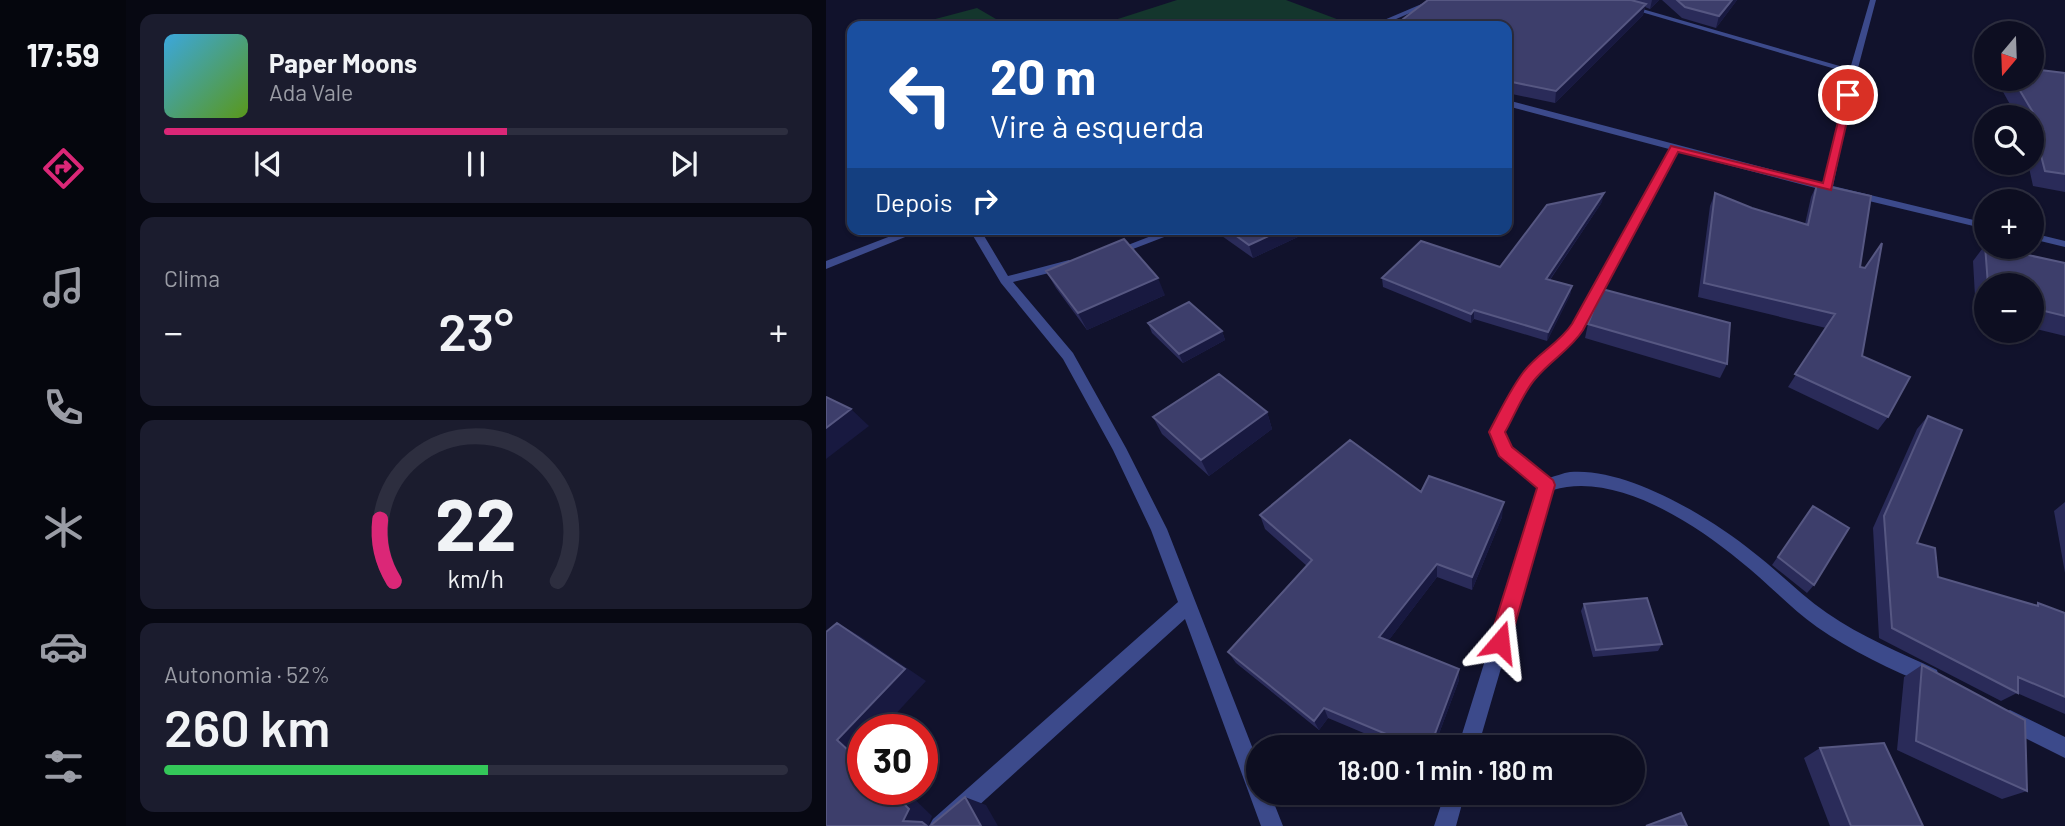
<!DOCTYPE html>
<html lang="pt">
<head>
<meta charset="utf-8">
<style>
  :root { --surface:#0d0e21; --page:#1b1c2e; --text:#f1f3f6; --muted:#9a9ca5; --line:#2d2e3f; --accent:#db2777 }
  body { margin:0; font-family:Barlow,sans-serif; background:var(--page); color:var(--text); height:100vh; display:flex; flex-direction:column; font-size:26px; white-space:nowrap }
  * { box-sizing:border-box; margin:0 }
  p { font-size:23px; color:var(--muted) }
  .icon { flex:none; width:38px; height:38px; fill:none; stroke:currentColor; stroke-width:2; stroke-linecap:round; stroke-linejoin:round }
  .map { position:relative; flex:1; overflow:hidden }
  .drawer { display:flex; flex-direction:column; gap:14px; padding:14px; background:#070812; width:700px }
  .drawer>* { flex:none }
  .banner { position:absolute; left:21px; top:21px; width:665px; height:214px; border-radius:14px; box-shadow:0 2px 5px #0004,0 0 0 2px var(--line); background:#1a4fa0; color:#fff; overflow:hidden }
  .needle { width:46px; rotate:199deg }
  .controls { position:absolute; left:1148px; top:21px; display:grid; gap:14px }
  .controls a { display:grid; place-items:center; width:70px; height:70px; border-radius:50%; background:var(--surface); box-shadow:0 2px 5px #0004,0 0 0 2px var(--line); font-size:35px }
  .speed { position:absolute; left:21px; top:714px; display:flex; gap:14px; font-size:35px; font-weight:700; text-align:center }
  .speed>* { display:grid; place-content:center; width:91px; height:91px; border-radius:50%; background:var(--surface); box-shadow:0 2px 5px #0004,0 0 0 2px var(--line); line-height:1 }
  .speed .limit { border:10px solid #d22; background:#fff; color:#111 }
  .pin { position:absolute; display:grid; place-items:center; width:60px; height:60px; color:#fff; margin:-30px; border:4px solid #fff; border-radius:50%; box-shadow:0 2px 7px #0007 }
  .me { position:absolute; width:77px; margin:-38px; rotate:17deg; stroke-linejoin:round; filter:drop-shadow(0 0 5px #0008) }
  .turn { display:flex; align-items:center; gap:24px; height:147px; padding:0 28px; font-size:32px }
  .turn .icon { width:91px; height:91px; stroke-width:2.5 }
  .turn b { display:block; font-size:49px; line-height:60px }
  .then { display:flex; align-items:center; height:66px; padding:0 28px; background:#0003; gap:14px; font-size:26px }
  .big { font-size:52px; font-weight:600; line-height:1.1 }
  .drawer .tile { flex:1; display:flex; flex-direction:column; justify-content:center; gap:10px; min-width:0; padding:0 24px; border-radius:14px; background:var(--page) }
  .drawer .dial { align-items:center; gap:0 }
  .dial svg { height:182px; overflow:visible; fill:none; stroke:var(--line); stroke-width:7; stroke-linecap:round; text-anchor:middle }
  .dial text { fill:var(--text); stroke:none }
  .song { display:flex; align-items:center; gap:21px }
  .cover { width:84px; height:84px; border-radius:10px; background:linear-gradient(135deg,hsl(200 70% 55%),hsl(90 70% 35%)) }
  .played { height:7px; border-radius:4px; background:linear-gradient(90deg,var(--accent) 55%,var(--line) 55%) }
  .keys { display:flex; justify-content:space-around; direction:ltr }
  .heat { display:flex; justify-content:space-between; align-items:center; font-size:38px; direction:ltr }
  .charge { height:10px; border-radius:5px; background:linear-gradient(90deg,#34c759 52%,var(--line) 0) }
  .trip { position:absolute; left:420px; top:735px; width:399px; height:70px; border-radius:35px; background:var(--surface); box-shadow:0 2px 5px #0004,0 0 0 2px var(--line); font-weight:600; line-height:70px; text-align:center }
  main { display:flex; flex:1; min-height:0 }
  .tab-bar { display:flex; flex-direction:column; width:126px; justify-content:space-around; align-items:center; background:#05060d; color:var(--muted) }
  .tab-bar .icon { width:49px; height:49px }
  .tab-bar .selected { color:var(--accent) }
  .tab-bar b { font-size:32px; color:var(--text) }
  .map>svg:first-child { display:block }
  .green { fill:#14362d }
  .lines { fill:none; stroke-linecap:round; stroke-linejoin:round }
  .minor { fill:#3c4a8b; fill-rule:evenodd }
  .wall { fill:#2a2b59 }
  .shaded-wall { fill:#181940 }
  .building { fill:#3d3e6b; stroke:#565782; stroke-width:2 }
  .route { fill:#e11d48; stroke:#92132f; stroke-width:2 }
</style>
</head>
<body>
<main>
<nav class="tab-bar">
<b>17:59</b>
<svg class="icon selected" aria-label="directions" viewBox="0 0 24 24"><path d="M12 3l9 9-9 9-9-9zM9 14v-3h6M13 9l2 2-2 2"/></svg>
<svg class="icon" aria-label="music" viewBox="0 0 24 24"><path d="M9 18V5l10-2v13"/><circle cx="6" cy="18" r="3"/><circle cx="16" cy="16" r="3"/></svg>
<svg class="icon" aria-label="phone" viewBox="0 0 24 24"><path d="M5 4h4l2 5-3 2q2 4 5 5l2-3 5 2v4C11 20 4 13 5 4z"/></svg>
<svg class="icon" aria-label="climate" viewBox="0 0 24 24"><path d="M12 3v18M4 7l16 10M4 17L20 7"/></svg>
<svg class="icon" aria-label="car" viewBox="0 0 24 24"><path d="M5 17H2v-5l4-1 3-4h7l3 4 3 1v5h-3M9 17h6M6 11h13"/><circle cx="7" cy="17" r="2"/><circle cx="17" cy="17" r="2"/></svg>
<svg class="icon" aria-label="filters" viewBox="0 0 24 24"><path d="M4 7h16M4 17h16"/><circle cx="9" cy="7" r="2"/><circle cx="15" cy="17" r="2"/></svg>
</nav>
<section class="drawer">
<div class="tile">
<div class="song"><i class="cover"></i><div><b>Paper Moons</b><p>Ada Vale</p></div></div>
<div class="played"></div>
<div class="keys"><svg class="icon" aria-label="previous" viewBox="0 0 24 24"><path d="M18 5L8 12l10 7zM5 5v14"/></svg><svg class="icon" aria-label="pause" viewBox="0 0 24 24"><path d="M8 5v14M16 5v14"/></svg><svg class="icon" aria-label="next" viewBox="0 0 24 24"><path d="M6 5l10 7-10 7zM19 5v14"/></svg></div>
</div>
<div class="tile"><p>Clima</p>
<div class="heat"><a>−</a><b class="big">23°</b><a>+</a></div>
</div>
<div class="tile dial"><svg viewBox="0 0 100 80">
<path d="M14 69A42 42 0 1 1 86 69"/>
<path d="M14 69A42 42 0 0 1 8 42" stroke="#db2777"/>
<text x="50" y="56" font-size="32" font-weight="700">22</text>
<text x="50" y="72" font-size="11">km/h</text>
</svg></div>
<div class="tile"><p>Autonomia · 52%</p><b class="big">260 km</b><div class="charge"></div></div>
</section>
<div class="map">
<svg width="1239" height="826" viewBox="0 0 1239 826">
  <rect width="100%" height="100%" fill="#11122c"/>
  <!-- green -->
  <path class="green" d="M 351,0 L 460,0 L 524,24 L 270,26 Z
    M 151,8 L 182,26 L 83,26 Z"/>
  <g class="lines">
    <!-- minor -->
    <path class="minor" d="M 605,0 L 614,0 L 554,26 L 544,26 Z
      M 788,0 L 795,0 L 799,4 L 1024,69 L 1044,0 L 1050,0 L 1031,72 L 1007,186 L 1160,223 L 1160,229 L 997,190 L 852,152 L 756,329 L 706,381 L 678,432 L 685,447 L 723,478 C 730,476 737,473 744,472 C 801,467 884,517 927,552 C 953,572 975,595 1001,613 C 1035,637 1074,652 1111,670 L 1113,677 L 1111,684 L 1104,686 C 1066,670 1025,651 991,627 C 963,607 941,582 914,561 C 868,523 789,471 727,490 L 652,747 L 632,747 L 713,487 L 674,455 L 664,432 L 696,375 L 747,324 L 843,149 L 681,106 L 681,100 L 997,183 L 1023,73 L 795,6 Z
      M 83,229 L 99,229 L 0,269 L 0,261 Z
      M 143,229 L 154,229 L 182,276 L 243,260 L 249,264 L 247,267 L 187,282 L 247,353 L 300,448 L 341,529 L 432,762 L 432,793 L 444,793 L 457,826 L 435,826 L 359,619 L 130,826 L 103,826 L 107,819 L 352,602 L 325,530 L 287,450 L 237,359 L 175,283 Z
      M 343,229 L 359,229 L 294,254 L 286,254 L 284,252 Z
      M 1206,233 L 1239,241 L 1239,247 L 1206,239 Z
      M 1184,710 L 1239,737 L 1239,758 L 1177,727 L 1174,720 L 1177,713 Z
      M 619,793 L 639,793 L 630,826 L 608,826 Z"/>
  </g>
  <!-- wall -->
  <path class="wall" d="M 602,0 L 833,0 L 824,9 L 819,7 L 817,15 L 729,103 L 681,93 L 681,26 Z
    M 836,0 L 911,0 L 890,28 L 856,18 Z
    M 1239,73 L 1239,192 L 1207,186 L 1202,163 L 1206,163 L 1206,117 L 1191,117 L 1171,81 L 1172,79 L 1206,79 Z
    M 991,184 L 1034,267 L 1036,356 L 1062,417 L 1052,430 L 962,387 L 1000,328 L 872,297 L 884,206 L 889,193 L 926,208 L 979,224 L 985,197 Z
    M 776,202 L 724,280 L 746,286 L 744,295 L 721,341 L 648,319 L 645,323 L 557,287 L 556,278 L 674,267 Z
    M 386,229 L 489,229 L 427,258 Z
    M 1159,245 L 1239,263 L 1239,336 L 1206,328 L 1206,285 L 1160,285 L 1160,317 L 1150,314 L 1147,261 Z
    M 220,271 L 339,295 L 261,330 L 230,288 Z
    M 322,323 L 396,331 L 399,340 L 357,363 L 326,333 Z
    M 762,324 L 901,364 L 894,378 L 759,338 Z
    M 441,412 L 446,429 L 383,476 L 336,434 L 327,417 Z
    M 1102,416 L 1091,543 L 1112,577 L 1210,605 L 1212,603 L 1239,613 L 1239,714 L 1191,693 L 1175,701 L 1053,638 L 1047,528 L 1091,429 Z
    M 595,492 L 676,517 L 646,590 L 611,577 L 562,641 L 633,680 L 608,747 L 571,747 L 502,718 L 493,730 L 410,663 L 402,652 L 481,566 L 439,529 L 434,515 Z
    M 1239,502 L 1239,573 L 1228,511 Z
    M 987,506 L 988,585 L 981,593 L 946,565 Z
    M 758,604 L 836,644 L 832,651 L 767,657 L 755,611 Z
    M 1096,665 L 1201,791 L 1176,799 L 1071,750 L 1078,677 Z
    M 994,748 L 1097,826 L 1004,826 L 978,758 Z"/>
  <!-- shaded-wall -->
  <path class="shaded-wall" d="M 826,0 L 833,0 L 824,9 Z
    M 906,0 L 911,0 L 890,28 L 893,16 Z
    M 820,4 L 817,15 L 729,103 L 730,91 Z
    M 778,193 L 776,202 L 718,288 L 720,279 Z
    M 458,229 L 489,229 L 427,258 L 423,245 Z
    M 332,278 L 339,295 L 261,330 L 252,313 Z
    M 746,286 L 744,295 L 721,341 L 722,332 Z
    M 648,310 L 648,319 L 645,323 L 645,314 Z
    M 396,331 L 399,340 L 357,363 L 353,354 Z
    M 25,409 L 43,426 L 0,459 L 0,428 Z
    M 441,412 L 446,429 L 383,476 L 375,460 Z
    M 678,502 L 676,517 L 646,590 L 646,577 Z
    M 611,564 L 611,577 L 556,649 L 553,637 Z
    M 11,623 L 34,636 L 100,681 L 55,730 L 37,730 L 37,764 L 11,740 Z
    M 633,669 L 633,680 L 608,747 L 604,747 Z
    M 498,708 L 502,718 L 493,730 L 488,721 Z
    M 63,789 L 78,789 L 106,816 L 103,824 L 111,826 L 94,826 L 77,821 Z
    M 139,797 L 160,805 L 172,826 L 155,826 Z"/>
  <!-- building -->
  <path class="building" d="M 602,0 L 805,0 L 820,4 L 730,91 L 681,81 L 681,26 L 568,26 Z
    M 851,0 L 906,0 L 893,16 L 859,7 Z
    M 1206,69 L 1239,73 L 1239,174 L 1219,171 L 1208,128 L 1217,129 L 1187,79 L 1206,79 Z
    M 991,184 L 1045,196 L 1034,267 L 1039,268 L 1056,243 L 1036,356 L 1084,377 L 1062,417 L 969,374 L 1009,314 L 878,283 L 889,193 L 926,208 L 982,225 Z
    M 778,193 L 720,279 L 746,286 L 722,332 L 648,310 L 645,314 L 556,278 L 595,241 L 674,267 L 721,205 Z
    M 401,229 L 458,229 L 423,245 Z
    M 298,239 L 332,278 L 252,313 L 220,271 Z
    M 1159,245 L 1160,247 L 1165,247 L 1239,263 L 1239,316 L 1206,308 L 1206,285 L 1162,285 Z
    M 776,289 L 904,323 L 901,364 L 762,324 Z
    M 363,302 L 396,331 L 353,354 L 322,323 Z
    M 393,374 L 441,412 L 375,460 L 327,417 Z
    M 0,397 L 25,409 L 0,428 Z
    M 1102,416 L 1136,430 L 1091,543 L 1109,548 L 1112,577 L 1212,606 L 1212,603 L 1239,613 L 1239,697 L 1192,677 L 1192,693 L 1066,628 L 1058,516 Z
    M 524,440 L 595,492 L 603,476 L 678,502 L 646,577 L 611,564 L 553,637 L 633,669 L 604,747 L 591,747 L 498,708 L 488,721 L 402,652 L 486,560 L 434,515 Z
    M 987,506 L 1023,528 L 988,585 L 952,557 Z
    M 821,598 L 836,644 L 770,650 L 758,604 Z
    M 11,623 L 79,669 L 11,740 L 37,764 L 37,789 L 63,789 L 83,809 L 77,821 L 96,822 L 101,826 L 0,826 L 0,632 Z
    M 1096,665 L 1199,720 L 1201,791 L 1090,741 Z
    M 1058,743 L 1097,826 L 1025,826 L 994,748 Z
    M 139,797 L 155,826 L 104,826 Z
    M 855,813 L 861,826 L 820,826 Z"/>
  <!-- route -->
  <path class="route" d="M 1019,93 L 1027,95 L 1005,190 L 852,152 L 757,330 C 745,349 725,360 710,378 C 697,392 689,415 679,432 L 686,447 L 727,480 L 729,485 L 684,642 L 681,650 L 674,653 L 666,650 L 663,642 L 711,488 L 673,456 L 663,432 C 673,413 683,392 696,374 C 710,354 733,344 746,324 L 845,146 L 997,183 Z"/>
</svg>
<div class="controls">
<a><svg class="needle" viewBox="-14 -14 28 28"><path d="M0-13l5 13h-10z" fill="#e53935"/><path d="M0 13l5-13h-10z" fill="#9a9ca5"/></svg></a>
<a><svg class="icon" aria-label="search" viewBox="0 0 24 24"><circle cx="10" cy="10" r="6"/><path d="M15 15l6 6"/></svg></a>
<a>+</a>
<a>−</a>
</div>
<div class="speed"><div class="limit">30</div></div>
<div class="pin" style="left:1022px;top:95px;background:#d93025"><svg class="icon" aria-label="arrive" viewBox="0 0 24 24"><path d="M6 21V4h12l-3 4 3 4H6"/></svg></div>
<svg class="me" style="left:674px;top:642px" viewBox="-20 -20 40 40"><path d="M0-17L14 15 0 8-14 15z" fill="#e11d48" stroke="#fff" stroke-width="4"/></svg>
<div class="trip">18:00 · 1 min · 180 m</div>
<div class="banner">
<div class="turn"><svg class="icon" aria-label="left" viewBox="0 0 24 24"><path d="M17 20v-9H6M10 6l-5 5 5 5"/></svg><div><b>20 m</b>Vire à esquerda</div></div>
<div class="then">Depois<svg class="icon" aria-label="right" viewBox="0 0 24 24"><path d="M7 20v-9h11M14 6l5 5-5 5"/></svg></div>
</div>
</div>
</main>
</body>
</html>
